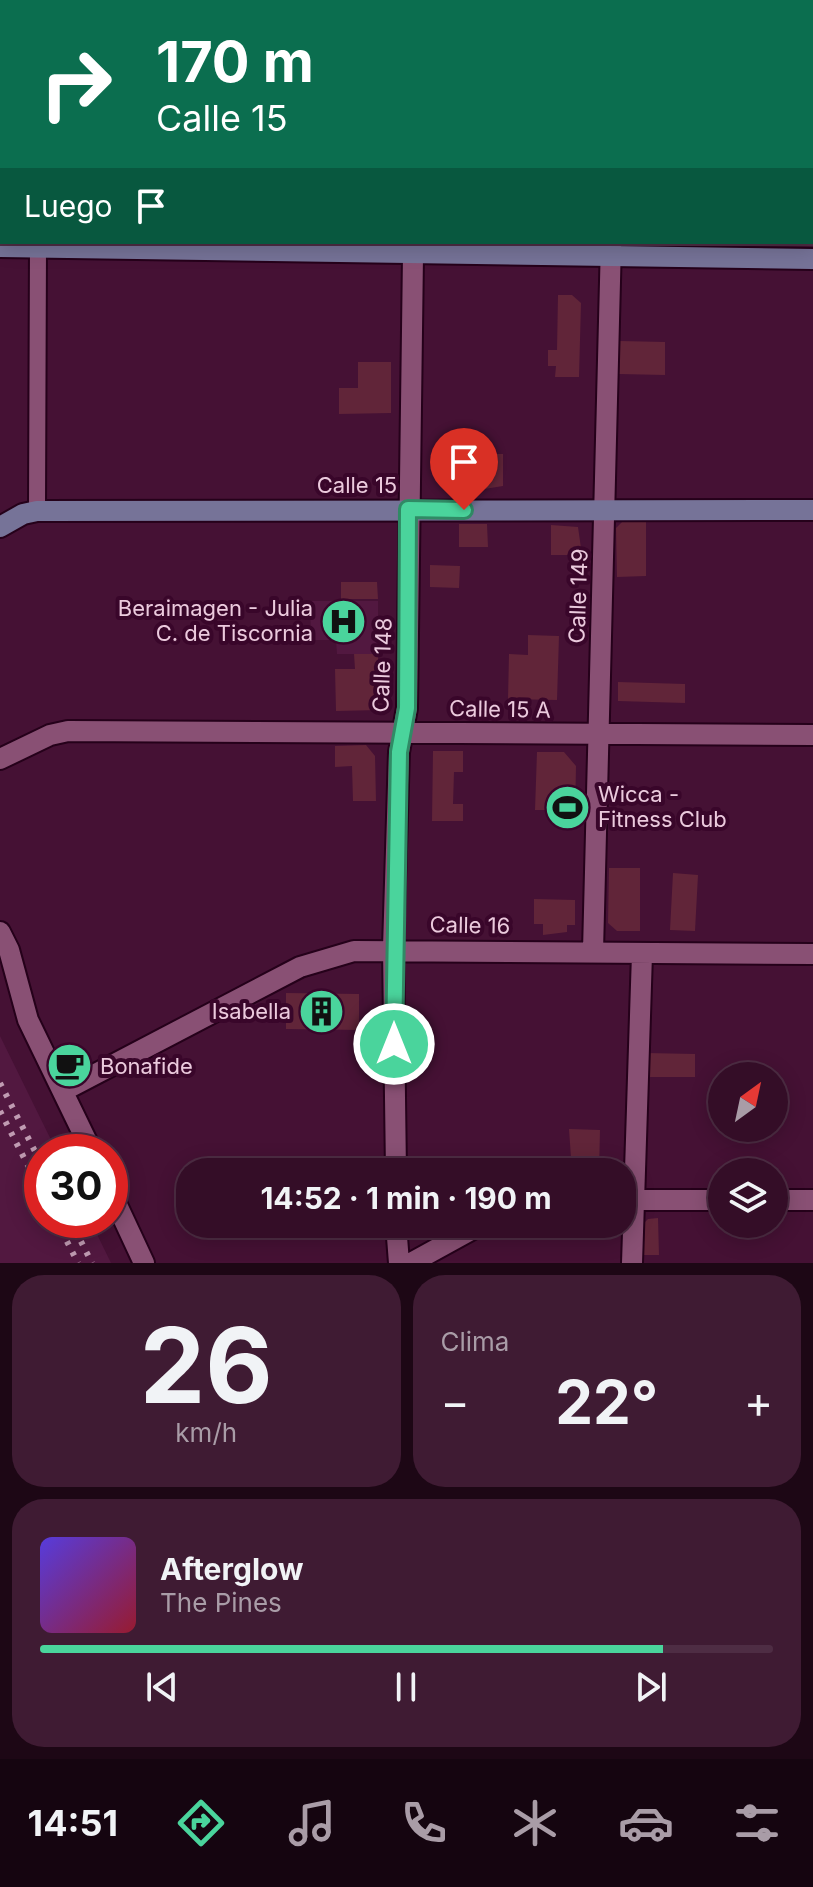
<!DOCTYPE html>
<html lang="es">
<head>
<meta charset="utf-8">
<style>
  :root { --surface:#340d27; --page:#3f1b33; --text:#f1f3f6; --muted:#a99ca7; --line:#4e2d44; --accent:#4ad49c }
  body { margin:0; font-family:Inter,sans-serif; background:var(--page); color:var(--text); height:100vh; display:flex; flex-direction:column; font-size:30px; white-space:nowrap }
  * { box-sizing:border-box; margin:0 }
  p { font-size:26px; color:var(--muted) }
  .icon { flex:none; width:44px; height:44px; fill:none; stroke:currentColor; stroke-width:2; stroke-linecap:round; stroke-linejoin:round }
  .map { position:relative; height:1263px; overflow:hidden }
  .panel { display:flex; flex-direction:column; gap:12px; padding:12px; background:#1d0715; flex:1 }
  .panel>* { flex:none }
  .guide { position:absolute; left:0px; top:0px; width:814px; height:244px; box-shadow:0 4px 20px #0003,0 0 0 2px var(--line); background:#0b6e4f; color:#fff; overflow:hidden }
  .needle { width:52px; rotate:33deg }
  .buttons { position:absolute; left:708px; top:1062px; display:grid; gap:16px }
  .buttons a { display:grid; place-items:center; width:80px; height:80px; border-radius:50%; background:var(--surface); box-shadow:0 4px 20px #0003,0 0 0 2px var(--line); font-size:40px }
  .speed { position:absolute; left:24px; top:1134px; display:flex; gap:16px; font-size:40px; font-weight:700; text-align:center }
  .speed>* { display:grid; place-content:center; width:104px; height:104px; border-radius:50%; background:var(--surface); box-shadow:0 4px 20px #0003,0 0 0 2px var(--line); line-height:1 }
  .speed .limit { border:12px solid #d22; background:#fff; color:#111 }
  .pin { position:absolute; display:grid; place-items:center; width:68px; height:68px; color:#fff; margin:-82px -34px; border-radius:50% 50% 50% 0; rotate:-45deg; box-shadow:0 0 8px #0007 }
  .pin .icon { rotate:45deg }
  .me { position:absolute; width:88px; margin:-44px; rotate:0deg; stroke-linejoin:round; filter:drop-shadow(0 0 6px #0008) }
  .turn { display:flex; align-items:center; gap:28px; height:168px; padding:0 24px; font-size:36px }
  .turn .icon { width:104px; height:104px; stroke-width:2.5 }
  .turn b { display:block; font-size:56px; line-height:68px }
  .then { display:flex; align-items:center; height:76px; padding:0 24px; background:#0003; gap:16px; font-size:30px }
  .big { font-size:60px; font-weight:700; line-height:1.1 }
  .panel .widget { flex:1; display:flex; flex-direction:column; justify-content:center; gap:12px; min-width:0; padding:0 28px; border-radius:32px; background:var(--page) }
  .panel .dial { align-items:center; gap:0 }
  .dial b { font-size:104px; line-height:1 }
  .song { display:flex; align-items:center; gap:24px }
  .cover { width:96px; height:96px; border-radius:12px; background:linear-gradient(135deg,hsl(250 70% 55%),hsl(350 70% 35%)) }
  .played { height:8px; border-radius:4px; background:linear-gradient(90deg,var(--accent) 85%,var(--line) 85%) }
  .keys { display:flex; justify-content:space-around; direction:ltr }
  .heat { display:flex; justify-content:space-between; align-items:center; font-size:44px; direction:ltr }
  .panel .tiles { flex:1; display:grid; gap:12px; grid-template-columns:1fr 1fr }
  .widget:last-child { grid-column:span 2 }
  .trip { position:absolute; left:176px; top:1158px; width:460px; height:80px; border-radius:32px; background:var(--surface); box-shadow:0 4px 20px #0003,0 0 0 2px var(--line); font-weight:700; line-height:80px; text-align:center }
  .menu { display:flex; height:128px; justify-content:space-around; align-items:center; background:#150510; color:var(--muted) }
  .menu .icon { width:56px; height:56px }
  .menu .on { color:var(--accent) }
  .menu b { font-size:36px; color:var(--text) }
  .map>svg:first-child { display:block }
  .built { fill:#521840 }
  .building { fill:#612539 }
  .lines { fill:none; stroke-linecap:round; stroke-linejoin:round }
  .pedestrian-casing { stroke:#25011a; stroke-width:20 }
  .minor-casing { stroke:#25011a; stroke-width:24 }
  .secondary-casing { stroke:#25011a; stroke-width:24 }
  .pedestrian { stroke:#895074; stroke-width:16 }
  .minor { stroke:#895074; stroke-width:20 }
  .secondary { stroke:#767398; stroke-width:20 }
  .rail { stroke:#c09bb2; stroke-width:6; stroke-dasharray:4 8; stroke-linecap:butt }
  .route-casing { stroke:#308a65; stroke-width:20 }
  .route { stroke:#4ad49c; stroke-width:14 }
  .labels { text-anchor:middle; stroke-width:8; stroke-linejoin:round; paint-order:stroke }
  .street-label { font-size:22px; fill:#ebcadd; stroke:#39062a }
  .poi-label { font-size:22px; fill:#ebcadd; stroke:#39062a; text-anchor:end }
</style>
</head>
<body>
<div class="map">
<svg width="813" height="1263" viewBox="0 0 813 1263">
  <rect width="100%" height="100%" fill="#451134"/>
  <!-- built -->
  <path class="built" d="M 310,601 L 378,601 L 378,654 L 337,654 L 336,640 L 311,640 Z
    M 0,1036 L 57,1152 L 42,1152 L 42,1220 L 90,1220 L 111,1263 L 0,1263 Z"/>
  <!-- building -->
  <path class="building" d="M 558,295 L 572,295 L 581,303 L 579,377 L 555,377 L 556,366 L 548,366 L 548,350 L 557,350 Z
    M 620,341 L 665,342 L 665,375 L 619,374 Z
    M 358,362 L 391,362 L 391,413 L 339,414 L 339,388 L 358,388 Z
    M 478,454 L 503,454 L 503,486 L 478,490 Z
    M 622,522 L 646,522 L 646,576 L 617,577 L 616,528 Z
    M 459,524 L 487,524 L 488,547 L 459,547 Z
    M 551,525 L 578,527 L 582,555 L 551,555 Z
    M 430,565 L 460,566 L 459,588 L 430,587 Z
    M 341,582 L 377,582 L 378,599 L 341,599 Z
    M 528,635 L 559,636 L 557,700 L 508,699 L 509,654 L 528,655 Z
    M 354,654 L 378,654 L 379,710 L 336,711 L 335,669 L 355,669 Z
    M 618,682 L 685,684 L 685,703 L 618,701 Z
    M 366,745 L 375,756 L 376,801 L 353,801 L 352,766 L 335,767 L 335,746 Z
    M 433,751 L 463,751 L 463,772 L 454,772 L 453,804 L 463,804 L 463,821 L 432,821 Z
    M 537,752 L 564,752 L 576,766 L 575,818 L 547,818 L 547,810 L 535,810 Z
    M 609,868 L 640,868 L 640,931 L 617,931 L 608,923 Z
    M 673,873 L 698,875 L 695,931 L 670,930 Z
    M 534,899 L 575,900 L 575,925 L 567,925 L 567,932 L 543,935 L 543,924 L 534,924 Z
    M 286,993 L 359,994 L 359,1030 L 286,1029 Z
    M 646,1053 L 695,1054 L 695,1077 L 646,1077 Z
    M 569,1129 L 600,1130 L 599,1172 L 572,1172 Z
    M 658,1218 L 659,1255 L 638,1255 L 637,1230 L 648,1219 Z"/>
  <g class="lines">
    <defs>
      <path id="pedestrian" d="M 37,511 L 38,247"/>
      <path id="minor" d="M 205,2 L 205,0
        M 616,2 L 616,0
        M 0,759 L 50,735 L 68,731 L 813,735
        M 0,932 L 9,950 L 28,1020 L 92,1152
        M 593,951 L 611,242
        M 63,1091 L 300,967 L 354,951 L 813,954
        M 396,1172 L 393,948 L 399,752 L 407,708 L 413,255
        M 110,1190 L 144,1263
        M 622,1200 L 722,1200
        M 774,1200 L 813,1200
        M 396,1224 L 399,1263
        M 411,1263 L 482,1224
        M 632,1263 L 642,954"/>
      <path id="secondary" d="M 0,247 L 813,259
        M 0,527 L 23,514 L 37,511 L 813,510"/>
    </defs>
    <!-- pedestrian casing -->
    <use href="#pedestrian" class="pedestrian-casing"/>
    <!-- minor casing -->
    <use href="#minor" class="minor-casing"/>
    <!-- secondary casing -->
    <use href="#secondary" class="secondary-casing"/>
    <!-- pedestrian -->
    <use href="#pedestrian" class="pedestrian"/>
    <!-- minor -->
    <use href="#minor" class="minor"/>
    <!-- secondary -->
    <use href="#secondary" class="secondary"/>
    <!-- rail -->
    <path class="rail" d="M 0,1083 L 42,1165
      M 0,1111 L 42,1193
      M 56,1220 L 78,1263
      M 70,1220 L 92,1263"/>
  </g>
  <g class="lines">
    <defs>
      <path id="route" d="M 394,1044 L 399,752 L 407,708 L 408,509 L 464,510"/>
    </defs>
    <!-- route casing -->
    <use href="#route" class="route-casing"/>
    <!-- route -->
    <use href="#route" class="route"/>
  </g>
  <!-- icons -->
  <defs>
    <symbol id="hospital-disc" viewBox="-11 -11 22 22"><circle r="9.5" fill="#4ad49c" stroke="#39062a"/><path d="M-5-5h3v3.5h4V-5h3V5h-3V1.5h-4V5h-3Z" fill="#111"/></symbol>
    <symbol id="stadium-disc" viewBox="-11 -11 22 22"><circle r="9.5" fill="#4ad49c" stroke="#39062a"/><path d="M0-5a6.5 5 0 1 0 0 10a6.5 5 0 1 0 0-10ZM-3.5-1.8h7v3.6h-7Z" fill="#111"/></symbol>
    <symbol id="building-disc" viewBox="-11 -11 22 22"><circle r="9.5" fill="#4ad49c" stroke="#39062a"/><path d="M-4-6H4V6H1V3H-1V6H-4ZM-2.5-4.3h1.7v1.8h-1.7ZM.8-4.3h1.7v1.8H.8ZM-2.5-1h1.7V.8h-1.7ZM.8-1h1.7V.8H.8Z" fill="#111"/></symbol>
    <symbol id="cafe-disc" viewBox="-11 -11 22 22"><circle r="9.5" fill="#4ad49c" stroke="#39062a"/><path d="M-5.5-4.5H6V0H3Q3 3.5 0 3.5H-2.5Q-5.5 3.5-5.5 0ZM3-3.2v2h1.7v-2ZM-6 4.5H4V6H-6Z" fill="#111"/></symbol>
  </defs>
  <g fill-rule="evenodd">
    <use href="#hospital-disc" x="318" y="596" width="51" height="51"/>
    <use href="#stadium-disc" x="542" y="782" width="51" height="51"/>
    <use href="#building-disc" x="296" y="986" width="51" height="51"/>
    <use href="#cafe-disc" x="44" y="1040" width="51" height="51"/>
  </g>
  <g class="labels">
    <!-- street labels -->
    <g class="street-label">
      <text x="357" y="493">Calle 15</text>
      <text transform="translate(578 596) rotate(-88)" y="8">Calle 149</text>
      <text transform="translate(382 665) rotate(-88)" y="8">Calle 148</text>
      <text transform="translate(500 709) rotate(1)" y="8">Calle 15 A</text>
      <text transform="translate(470 925) rotate(1)" y="8">Calle 16</text>
    </g>
    <!-- poi labels -->
    <g class="poi-label">
      <text x="313" y="616">Beraimagen - Julia<tspan x="313" dy="25">C. de Tiscornia</tspan></text>
      <text x="598" y="802" text-anchor="start">Wicca -<tspan x="598" dy="25">Fitness Club</tspan></text>
      <text x="291" y="1019">Isabella</text>
      <text x="100" y="1074" text-anchor="start">Bonafide</text>
    </g>
  </g>
</svg>
<div class="buttons">
<a><svg class="needle" viewBox="-14 -14 28 28"><path d="M0-13l5 13h-10z" fill="#e53935"/><path d="M0 13l5-13h-10z" fill="#a99ca7"/></svg></a>
<a><svg class="icon" aria-label="layers" viewBox="0 0 24 24"><path d="M12 4l9 5-9 5-9-5zM3 14l9 5 9-5"/></svg></a>
</div>
<div class="speed"><div class="limit">30</div></div>
<div class="pin" style="left:464px;top:510px;background:#d93025"><svg class="icon" aria-label="arrive" viewBox="0 0 24 24"><path d="M6 21V4h12l-3 4 3 4H6"/></svg></div>
<svg class="me" style="left:394px;top:1044px" viewBox="-20 -20 40 40"><circle r="17" fill="#4ad49c" stroke="#fff" stroke-width="3"/><path d="M0-11L8 9 0 5-8 9z" fill="#fff"/></svg>
<div class="trip">14:52 · 1 min · 190 m</div>
<div class="guide">
<div class="turn"><svg class="icon" aria-label="right" viewBox="0 0 24 24"><path d="M7 20v-9h11M14 6l5 5-5 5"/></svg><div><b>170 m</b>Calle 15</div></div>
<div class="then">Luego<svg class="icon" aria-label="arrive" viewBox="0 0 24 24"><path d="M6 21V4h12l-3 4 3 4H6"/></svg></div>
</div>
</div>
<section class="panel">
<div class="tiles">
<div class="widget dial"><b>26</b><p>km/h</p></div>
<div class="widget"><p>Clima</p>
<div class="heat"><a>−</a><b class="big">22°</b><a>+</a></div>
</div>
<div class="widget">
<div class="song"><i class="cover"></i><div><b>Afterglow</b><p>The Pines</p></div></div>
<div class="played"></div>
<div class="keys"><svg class="icon" aria-label="previous" viewBox="0 0 24 24"><path d="M18 5L8 12l10 7zM5 5v14"/></svg><svg class="icon" aria-label="pause" viewBox="0 0 24 24"><path d="M8 5v14M16 5v14"/></svg><svg class="icon" aria-label="next" viewBox="0 0 24 24"><path d="M6 5l10 7-10 7zM19 5v14"/></svg></div>
</div>
</div>
</section>
<nav class="menu">
<b>14:51</b>
<svg class="icon on" aria-label="directions" viewBox="0 0 24 24"><path d="M12 3l9 9-9 9-9-9zM9 14v-3h6M13 9l2 2-2 2"/></svg>
<svg class="icon" aria-label="music" viewBox="0 0 24 24"><path d="M9 18V5l10-2v13"/><circle cx="6" cy="18" r="3"/><circle cx="16" cy="16" r="3"/></svg>
<svg class="icon" aria-label="phone" viewBox="0 0 24 24"><path d="M5 4h4l2 5-3 2q2 4 5 5l2-3 5 2v4C11 20 4 13 5 4z"/></svg>
<svg class="icon" aria-label="climate" viewBox="0 0 24 24"><path d="M12 3v18M4 7l16 10M4 17L20 7"/></svg>
<svg class="icon" aria-label="car" viewBox="0 0 24 24"><path d="M5 17H2v-5l4-1 3-4h7l3 4 3 1v5h-3M9 17h6M6 11h13"/><circle cx="7" cy="17" r="2"/><circle cx="17" cy="17" r="2"/></svg>
<svg class="icon" aria-label="filters" viewBox="0 0 24 24"><path d="M4 7h16M4 17h16"/><circle cx="9" cy="7" r="2"/><circle cx="15" cy="17" r="2"/></svg>
</nav>
</body>
</html>
